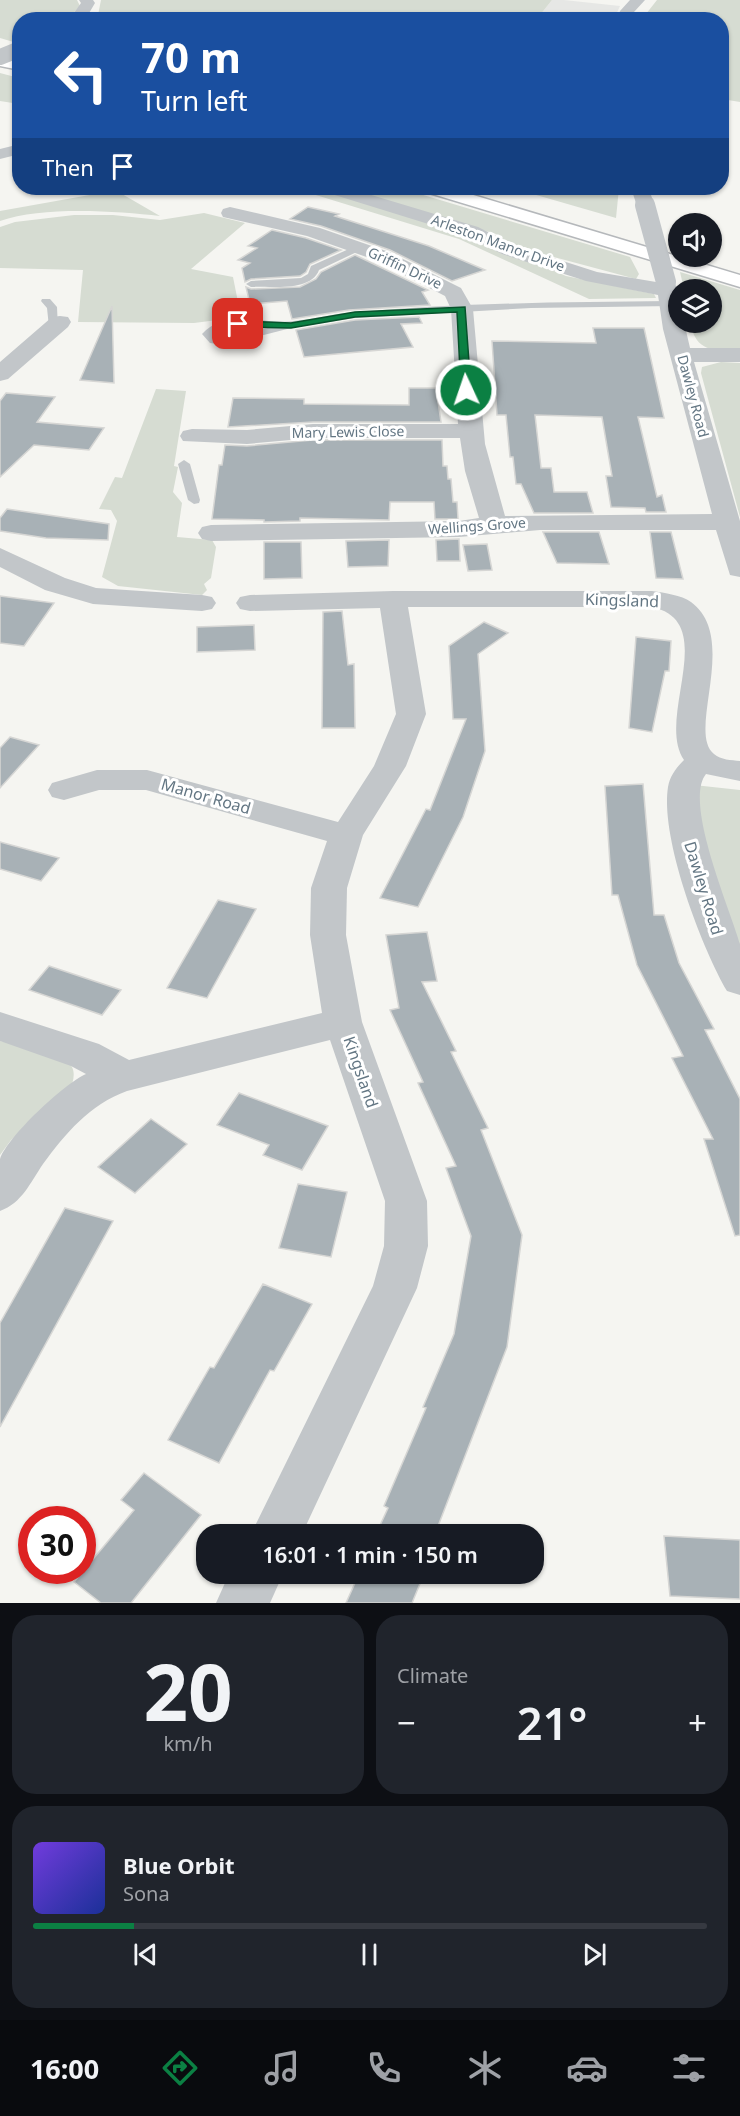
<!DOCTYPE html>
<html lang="en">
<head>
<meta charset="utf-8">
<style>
  :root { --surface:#171b24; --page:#20242c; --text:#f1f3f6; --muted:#9ea1a6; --line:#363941; --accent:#0b8043 }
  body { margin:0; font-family:"Noto Sans",sans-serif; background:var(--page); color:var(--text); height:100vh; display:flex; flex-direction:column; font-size:22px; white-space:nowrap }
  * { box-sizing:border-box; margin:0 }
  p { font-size:20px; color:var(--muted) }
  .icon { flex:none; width:33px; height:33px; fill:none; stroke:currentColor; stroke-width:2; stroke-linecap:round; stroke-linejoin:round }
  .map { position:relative; height:1603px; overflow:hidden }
  .details { display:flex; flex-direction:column; gap:12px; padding:12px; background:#0d0f14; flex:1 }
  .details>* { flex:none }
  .hud { position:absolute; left:12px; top:12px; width:717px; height:183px; border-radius:24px; box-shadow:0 2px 4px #0004; background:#1a4fa0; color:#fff; overflow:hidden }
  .fabs { position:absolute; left:668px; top:213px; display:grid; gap:12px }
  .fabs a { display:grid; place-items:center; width:54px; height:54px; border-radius:50%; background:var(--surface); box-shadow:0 2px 4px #0004; font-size:30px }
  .speed { position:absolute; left:18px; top:1506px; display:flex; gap:12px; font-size:30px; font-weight:700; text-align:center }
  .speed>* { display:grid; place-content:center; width:78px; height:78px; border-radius:50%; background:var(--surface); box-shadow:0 2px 4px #0004; line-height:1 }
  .speed .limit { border:9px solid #d22; background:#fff; color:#111 }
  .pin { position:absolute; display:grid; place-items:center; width:51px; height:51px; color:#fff; margin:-26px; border-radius:12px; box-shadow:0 3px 9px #0006 }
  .me { position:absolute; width:66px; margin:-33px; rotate:357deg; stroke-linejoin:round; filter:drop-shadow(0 0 4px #0008) }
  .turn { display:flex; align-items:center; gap:21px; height:126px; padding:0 30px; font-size:27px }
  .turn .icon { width:78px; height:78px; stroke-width:2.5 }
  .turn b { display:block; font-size:42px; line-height:51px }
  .then { display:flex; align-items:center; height:57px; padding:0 30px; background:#0003; gap:12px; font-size:22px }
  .big { font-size:45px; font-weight:600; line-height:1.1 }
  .details .widget { flex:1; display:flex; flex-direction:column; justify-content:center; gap:9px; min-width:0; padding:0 21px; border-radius:24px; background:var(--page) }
  .details .dial { align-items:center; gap:0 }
  .dial b { font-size:78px; line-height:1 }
  .song { display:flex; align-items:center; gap:18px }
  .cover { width:72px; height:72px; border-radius:9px; background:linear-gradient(135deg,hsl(260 70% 55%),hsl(230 70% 35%)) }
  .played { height:6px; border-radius:3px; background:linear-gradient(90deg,var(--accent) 15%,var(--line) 15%) }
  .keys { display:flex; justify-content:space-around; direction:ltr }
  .heat { display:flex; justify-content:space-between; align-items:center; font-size:33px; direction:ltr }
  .details .tiles { flex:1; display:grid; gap:12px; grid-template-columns:1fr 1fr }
  .widget:last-child { grid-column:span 2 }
  .trip { position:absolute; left:196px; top:1524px; width:348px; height:60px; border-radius:24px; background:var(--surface); box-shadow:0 2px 4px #0004; font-weight:600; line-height:60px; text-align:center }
  .tabs { display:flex; height:96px; justify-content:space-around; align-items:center; background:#090b0e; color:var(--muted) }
  .tabs .icon { width:42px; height:42px }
  .tabs .active { color:var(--accent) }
  .tabs b { font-size:27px; color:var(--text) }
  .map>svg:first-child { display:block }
  .built { fill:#e6e7e5 }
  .green { fill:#d6dcd2 }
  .building { fill:#a8b1b6; stroke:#d6d6d4; stroke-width:1.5 }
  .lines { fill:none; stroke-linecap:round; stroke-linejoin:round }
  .motorway-casing { stroke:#b5b8bb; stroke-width:3 }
  .service { fill:#c2c6c9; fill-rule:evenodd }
  .minor { fill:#c2c6c9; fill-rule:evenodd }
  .motorway { fill:#fff; fill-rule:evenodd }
  .minor-bridge-far1 { stroke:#c2c6c9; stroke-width:16 }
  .minor-bridge { stroke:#c2c6c9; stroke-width:20 }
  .route { fill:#0b8043; stroke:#07532c; stroke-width:1.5 }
  .labels { text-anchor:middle; stroke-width:6; stroke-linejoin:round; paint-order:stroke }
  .far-street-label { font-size:14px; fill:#637683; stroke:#fff }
  .street-label { font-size:16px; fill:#637683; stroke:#fff }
</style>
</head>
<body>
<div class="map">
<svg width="740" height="1603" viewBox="0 0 740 1603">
  <rect width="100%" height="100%" fill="#f5f5f1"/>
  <!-- built -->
  <path class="built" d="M 552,0 L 564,0 L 620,6 L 614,19 L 536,20 Z"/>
  <!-- green -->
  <path class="green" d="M 0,0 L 77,0 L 80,6 L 68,19 L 20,20 L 17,43 L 0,38 Z
    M 101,0 L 552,0 L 536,20 L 90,19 L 98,15 Z
    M 657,0 L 740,0 L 740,102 L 722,99 L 722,20 L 642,19 Z
    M 0,73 L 19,78 L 19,104 L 0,101 Z
    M 108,188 L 145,188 L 122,194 L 160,216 C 116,211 42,206 0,221 L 0,211 L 112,191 Z
    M 293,188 L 315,188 L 462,232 L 566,276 L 654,294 L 656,298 L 589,299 L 459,239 Z
    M 343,188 L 400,188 L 630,257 L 639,274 L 636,279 L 509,245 L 496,234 Z
    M 512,188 L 619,188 L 616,218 Z
    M 204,213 L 245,223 L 191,269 L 233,277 L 241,317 L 194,323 L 78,322 L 83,270 L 0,268 L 0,227 L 15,222 L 74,215 L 113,215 L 160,220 Z
    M 680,272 L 740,290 L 740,352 C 712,349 697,353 690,323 L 711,322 L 711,290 L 684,289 Z
    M 721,362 L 740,363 L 740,517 L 701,373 L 702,367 Z
    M 156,389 L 186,391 L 174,466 L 178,467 L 173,492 L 182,503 L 177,537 L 212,540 L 216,547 L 211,578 L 204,584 L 207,590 L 202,595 L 118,586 L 102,577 L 117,521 L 111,510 L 99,509 L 115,477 L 122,478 Z
    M 694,785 L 740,790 L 740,967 L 709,862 Z
    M 0,1041 C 16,1045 65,1052 72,1067 C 76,1075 72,1084 70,1091 L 11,1140 L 0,1155 Z"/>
  <!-- building -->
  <path class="building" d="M 308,207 L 339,214 L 335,216 L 429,246 L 485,270 L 452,281 L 390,250 L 321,226 L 290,219 Z
    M 272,230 L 306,238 L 341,250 L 310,264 L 306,272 L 300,276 L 251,279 L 245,282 L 242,268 L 250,263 L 238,260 L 257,248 L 248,246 Z
    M 355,255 L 428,290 L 422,292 L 430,305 L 349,310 L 292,319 L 287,301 L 250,304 L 246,287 L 251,289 L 300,287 L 316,279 L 321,272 Z
    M 112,306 L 114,383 L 80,380 Z
    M 419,317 L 422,323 L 401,324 L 413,347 L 304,357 L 296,330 L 355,320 Z
    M 593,328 L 644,328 L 664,418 L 638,417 L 657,497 L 662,495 L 666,512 L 646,512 L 645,508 L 611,507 L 606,476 L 612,476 L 602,417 L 535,415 L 541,468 L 551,468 L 554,492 L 587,492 L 593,513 L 534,513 L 521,484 L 516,484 L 513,457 L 510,457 L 506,415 L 497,415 L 492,341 L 596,343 Z
    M 409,388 L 436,388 L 441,422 L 313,422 L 228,427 L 233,398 L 304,399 L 304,404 L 409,405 Z
    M 6,393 L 55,397 L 37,422 L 104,428 L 89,450 L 34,445 L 0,477 L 0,401 Z
    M 313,440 L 442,440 L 443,466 L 447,466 L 448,479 L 451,479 L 453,502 L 457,502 L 458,519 L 435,519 L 434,502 L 390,502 L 389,520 L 300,518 L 300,521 L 264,522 L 264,520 L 212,519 L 219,465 L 222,465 L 225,445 L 247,446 Z
    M 7,509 L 109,524 L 108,540 L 46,538 L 0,531 L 0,518 Z
    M 543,532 L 599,532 L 609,564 L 557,563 Z
    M 650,532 L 671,532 L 683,579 L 656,578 Z
    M 459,539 L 460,561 L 437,561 L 436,540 Z
    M 389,540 L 388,566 L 348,567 L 346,541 Z
    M 264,542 L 301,542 L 302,578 L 264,579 Z
    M 487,544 L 492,570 L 468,571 L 463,545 Z
    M 0,596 L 54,603 L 24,646 L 0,643 Z
    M 342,611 L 348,665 L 354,664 L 355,728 L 322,728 L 323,612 Z
    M 484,622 L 508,633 L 478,654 L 485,751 L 463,817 L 418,907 L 380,898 L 426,809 L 430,810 L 466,719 L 453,719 L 449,646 Z
    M 254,625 L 255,650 L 197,652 L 197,627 Z
    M 636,637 L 671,641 L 669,671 L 665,671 L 652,732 L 629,728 Z
    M 10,737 L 39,745 L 0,788 L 0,748 Z
    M 643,784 L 654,915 L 664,915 L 679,963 L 714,1029 L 705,1030 L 740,1099 L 740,1235 L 735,1236 L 704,1139 L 713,1139 L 672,1058 L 683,1056 L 637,965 L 618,895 L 612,895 L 605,786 Z
    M 0,842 L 59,858 L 41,881 L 0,869 Z
    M 218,900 L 256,909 L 207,998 L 167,988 Z
    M 427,932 L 437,981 L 422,982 L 456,1051 L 451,1052 L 488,1128 L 481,1130 L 522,1235 L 507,1347 L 435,1534 L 376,1534 L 388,1508 L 384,1506 L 426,1408 L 423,1407 L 454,1334 L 471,1236 L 446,1168 L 456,1166 L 418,1083 L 423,1082 L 390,1010 L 399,1008 L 386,935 Z
    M 49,966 L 121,990 L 102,1015 L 29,990 Z
    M 239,1093 L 328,1126 L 302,1170 L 263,1155 L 269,1145 L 217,1125 Z
    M 151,1119 L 187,1144 L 135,1193 L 98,1167 Z
    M 298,1184 L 347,1192 L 331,1257 L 279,1248 Z
    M 65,1208 L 113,1221 L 0,1427 L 0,1323 Z
    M 263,1284 L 312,1304 L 274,1371 L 270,1370 L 219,1463 L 168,1440 L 210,1367 L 214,1368 Z
    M 144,1473 L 201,1515 L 131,1603 L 101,1603 L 74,1582 L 134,1510 L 121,1500 Z
    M 664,1536 L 740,1540 L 740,1599 L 670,1596 Z
    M 359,1574 L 424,1574 L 412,1603 L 346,1603 Z"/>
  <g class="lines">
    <defs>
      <path id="motorway" d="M 0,56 L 20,61 L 20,70 L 0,66 Z
        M 423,188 L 450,188 L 740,275 L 740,287 L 426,192 Z"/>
    </defs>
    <!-- motorway casing -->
    <use href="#motorway" class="motorway-casing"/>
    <!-- service -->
    <path class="service" d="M 564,17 L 577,20 L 561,20 Z
      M 360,244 L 363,245 L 363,249 L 319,270 C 311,292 271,286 251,287 L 246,284 L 251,281 L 301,278 L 308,274 L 311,266 Z
      M 42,299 L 50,299 L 57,307 L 58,329 L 49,327 L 47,308 L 41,301 Z
      M 669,301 L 674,304 L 673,306 L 531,308 L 355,318 L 291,328 L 225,345 L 210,343 L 202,334 C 225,308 264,325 294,321 C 315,319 336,313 357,312 C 461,303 565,302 669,301 ZM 236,326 L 271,327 L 225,339 L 217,338 L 214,334 Z
      M 184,460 L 190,464 L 200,500 L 199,503 L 194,504 L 188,500 L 178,464 Z"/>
    <!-- minor -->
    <path class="minor" d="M 79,0 L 93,0 L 95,3 L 85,20 L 69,20 L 81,3 Z
      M 630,0 L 645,0 L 634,12 L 632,20 L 618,20 L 620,11 Z
      M 20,144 L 20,154 L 0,159 L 0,149 Z
      M 322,188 L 348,188 L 478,227 L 516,246 L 597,272 L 656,282 L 659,278 L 673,278 L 678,292 L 678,322 L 684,322 L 690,348 L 740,348 L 740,362 L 694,362 L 740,521 L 740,577 L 730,575 L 716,530 L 540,530 L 459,537 L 211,541 L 202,539 L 198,533 L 202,527 L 211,525 L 459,521 L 479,518 L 465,471 L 460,438 L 313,438 L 247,444 L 183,441 L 180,436 L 183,431 L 192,429 L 247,430 L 313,424 L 458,424 L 451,309 L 445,296 L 375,260 L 307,236 L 223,217 L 221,213 L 223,209 L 230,207 L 320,228 L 389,252 L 461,288 L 473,309 L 485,444 L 505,516 L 712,514 L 663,329 L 658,295 L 586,281 L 502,254 L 464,235 L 325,192 Z
      M 631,188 L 649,188 L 654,205 L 652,209 L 638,209 Z
      M 60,316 L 68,317 L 71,322 L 68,327 L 8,379 L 0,381 L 0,362 L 52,317 Z
      M 0,548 L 65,578 L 96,588 L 202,595 L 212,597 L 216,603 L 212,609 L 202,611 L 93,604 L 45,590 L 0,567 Z
      M 393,591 L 652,591 C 665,593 681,595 691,602 C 740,638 686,732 714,754 C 721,760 731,760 740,761 L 740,781 L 706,774 C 683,802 731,911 740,944 C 740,958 740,979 740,995 L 727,991 C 701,946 660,838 668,787 C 670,776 676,768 684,760 C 655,718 721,622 652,607 L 408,607 L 426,714 L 406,766 L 363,835 L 347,888 L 346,935 L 362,1022 L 427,1201 L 428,1246 L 417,1288 L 302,1534 L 251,1534 L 373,1286 L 384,1246 L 385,1201 L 330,1040 L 127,1091 C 90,1104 65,1134 43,1164 C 30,1183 22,1203 0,1211 C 0,1198 0,1170 0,1159 C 8,1136 64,1084 86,1074 L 71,1066 L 0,1041 L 0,1012 L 99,1044 L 129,1060 L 322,1013 L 310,935 L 311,888 L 327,841 L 146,790 L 99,790 L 64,800 L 52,797 L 48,790 L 52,783 L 97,770 L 147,770 L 338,822 L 374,766 L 396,714 L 380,608 L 250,611 L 240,609 L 236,603 L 240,597 L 250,595 Z
      M 229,1574 L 283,1574 L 270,1603 L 216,1603 Z"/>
    <!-- motorway -->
    <use href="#motorway" class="motorway"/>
    <!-- minor-bridge-far1 -->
    <path class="minor-bridge-far1" d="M 0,57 L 20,49"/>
    <!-- minor-bridge -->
    <path class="minor-bridge" d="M 645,205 L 666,282"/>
  </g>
  <!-- route -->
  <path class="route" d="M 465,307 L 471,390 L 466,393 L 461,390 L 457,312 L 355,317 L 291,328 L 238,327 L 234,324 L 238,321 L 291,323 L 355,312 Z"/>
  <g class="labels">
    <!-- far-street labels -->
    <g class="far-street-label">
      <text transform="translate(498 243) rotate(20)" y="5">Arleston Manor Drive</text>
      <text transform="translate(405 268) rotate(25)" y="5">Griffin Drive</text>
      <text transform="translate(693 396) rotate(75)" y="5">Dawley Road</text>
      <text transform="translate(348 432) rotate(-1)" y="5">Mary Lewis Close</text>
      <text transform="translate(477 526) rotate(-4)" y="5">Wellings Grove</text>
    </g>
    <!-- street labels -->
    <g class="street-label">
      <text transform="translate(622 600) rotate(2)" y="6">Kingsland</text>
      <text transform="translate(206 796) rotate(16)" y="6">Manor Road</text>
      <text transform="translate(704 888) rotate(73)" y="6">Dawley Road</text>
      <text transform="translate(361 1072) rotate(71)" y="6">Kingsland</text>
    </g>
  </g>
</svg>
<div class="fabs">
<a><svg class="icon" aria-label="sound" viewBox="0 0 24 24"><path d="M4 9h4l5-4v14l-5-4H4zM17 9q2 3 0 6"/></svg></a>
<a><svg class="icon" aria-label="layers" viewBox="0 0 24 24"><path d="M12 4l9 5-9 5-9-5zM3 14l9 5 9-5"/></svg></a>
</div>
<div class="speed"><div class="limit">30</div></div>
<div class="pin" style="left:238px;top:324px;background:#d93025"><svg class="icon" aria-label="arrive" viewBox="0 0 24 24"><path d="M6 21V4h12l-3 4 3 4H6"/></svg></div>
<svg class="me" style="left:466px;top:390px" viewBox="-20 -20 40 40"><circle r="17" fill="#0b8043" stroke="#fff" stroke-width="3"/><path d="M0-11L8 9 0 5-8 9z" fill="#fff"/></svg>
<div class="trip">16:01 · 1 min · 150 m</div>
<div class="hud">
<div class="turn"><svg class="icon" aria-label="left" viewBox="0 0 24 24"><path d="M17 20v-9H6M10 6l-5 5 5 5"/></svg><div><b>70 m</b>Turn left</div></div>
<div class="then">Then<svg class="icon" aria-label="arrive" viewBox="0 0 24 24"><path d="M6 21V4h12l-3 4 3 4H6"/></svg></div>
</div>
</div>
<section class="details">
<div class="tiles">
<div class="widget dial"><b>20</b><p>km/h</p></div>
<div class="widget"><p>Climate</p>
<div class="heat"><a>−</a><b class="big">21°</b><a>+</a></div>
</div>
<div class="widget">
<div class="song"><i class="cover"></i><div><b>Blue Orbit</b><p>Sona</p></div></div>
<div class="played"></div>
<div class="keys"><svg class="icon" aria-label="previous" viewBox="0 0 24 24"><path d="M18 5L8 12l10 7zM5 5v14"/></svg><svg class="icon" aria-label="pause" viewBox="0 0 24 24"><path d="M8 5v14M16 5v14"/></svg><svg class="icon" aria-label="next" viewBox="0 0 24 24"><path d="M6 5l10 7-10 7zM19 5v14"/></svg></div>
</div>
</div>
</section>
<nav class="tabs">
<b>16:00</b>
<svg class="icon active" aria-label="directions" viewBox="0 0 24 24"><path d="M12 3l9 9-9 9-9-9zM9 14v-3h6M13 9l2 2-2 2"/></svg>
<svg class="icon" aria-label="music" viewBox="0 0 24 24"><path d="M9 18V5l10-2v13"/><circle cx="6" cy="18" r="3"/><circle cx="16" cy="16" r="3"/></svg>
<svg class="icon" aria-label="phone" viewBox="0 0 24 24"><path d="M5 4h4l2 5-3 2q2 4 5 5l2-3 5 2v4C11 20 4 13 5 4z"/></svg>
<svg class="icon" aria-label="climate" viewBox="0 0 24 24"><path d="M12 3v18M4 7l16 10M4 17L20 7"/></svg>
<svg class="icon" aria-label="car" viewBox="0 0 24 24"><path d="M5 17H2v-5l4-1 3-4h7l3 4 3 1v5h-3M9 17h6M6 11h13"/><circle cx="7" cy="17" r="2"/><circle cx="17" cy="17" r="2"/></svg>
<svg class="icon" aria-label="filters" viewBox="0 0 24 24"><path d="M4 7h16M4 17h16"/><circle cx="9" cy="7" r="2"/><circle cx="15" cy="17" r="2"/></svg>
</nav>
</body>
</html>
